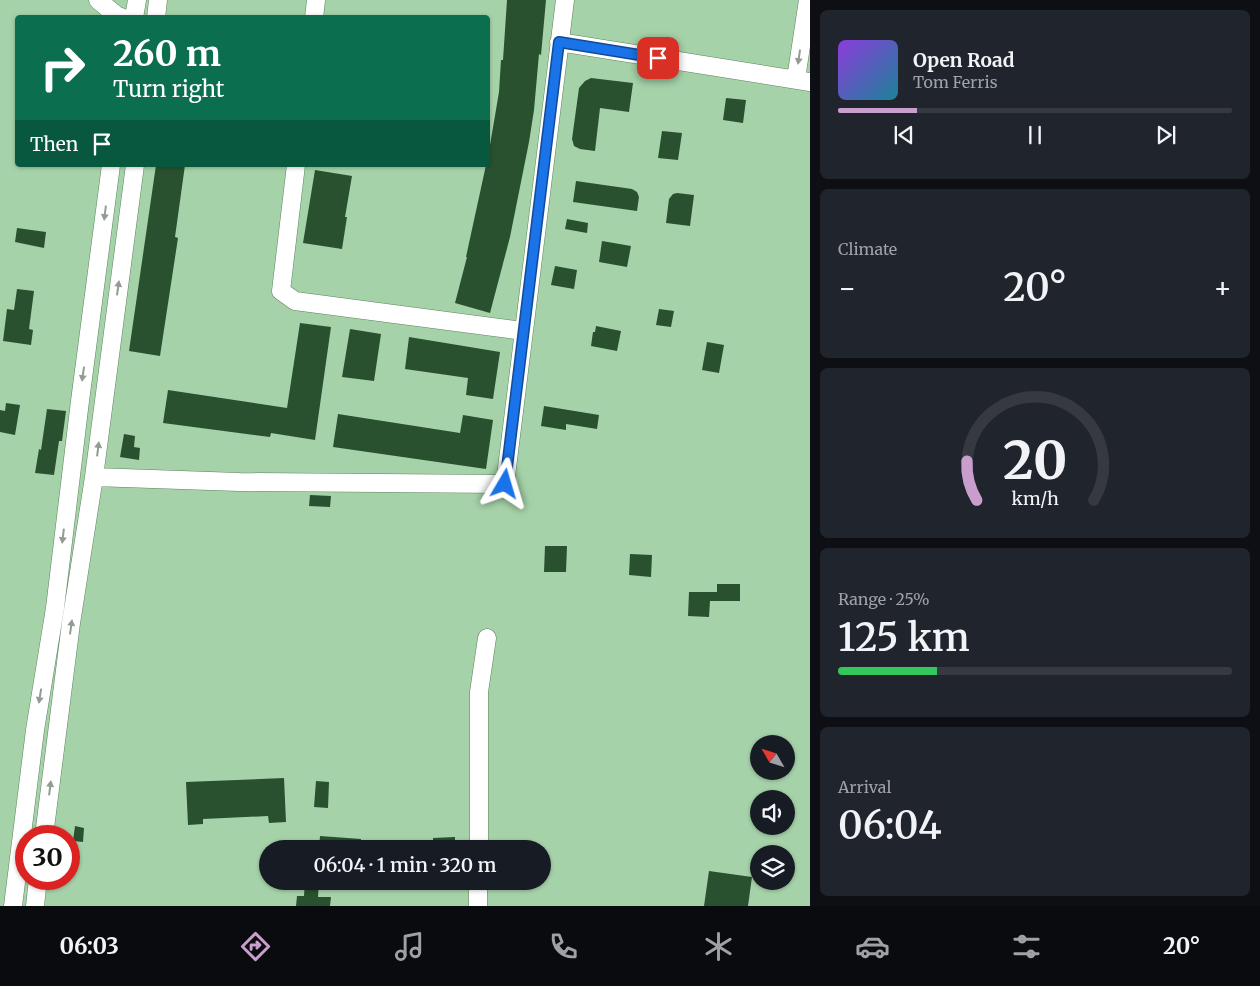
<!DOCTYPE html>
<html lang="en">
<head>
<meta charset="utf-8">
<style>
  :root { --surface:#171b24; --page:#20242c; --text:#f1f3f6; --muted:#9ea1a6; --line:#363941; --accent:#c99ecd }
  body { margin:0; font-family:Merriweather,serif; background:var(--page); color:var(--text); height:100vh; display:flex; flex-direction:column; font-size:19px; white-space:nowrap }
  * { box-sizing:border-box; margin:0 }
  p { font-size:16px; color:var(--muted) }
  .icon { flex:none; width:28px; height:28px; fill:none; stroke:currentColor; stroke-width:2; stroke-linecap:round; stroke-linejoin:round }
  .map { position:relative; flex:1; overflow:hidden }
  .details { display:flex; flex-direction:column; gap:10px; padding:10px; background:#0d0f14; width:450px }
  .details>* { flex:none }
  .banner { position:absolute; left:15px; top:15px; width:475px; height:152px; border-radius:5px; box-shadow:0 1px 4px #0004; background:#0b6e4f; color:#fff; overflow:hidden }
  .needle { width:32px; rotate:309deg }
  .tools { position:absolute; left:750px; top:735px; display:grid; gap:10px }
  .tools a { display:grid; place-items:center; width:45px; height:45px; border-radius:50%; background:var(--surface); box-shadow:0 1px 4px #0004; font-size:25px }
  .speed { position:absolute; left:15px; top:825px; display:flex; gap:10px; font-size:25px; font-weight:700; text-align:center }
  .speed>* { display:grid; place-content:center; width:65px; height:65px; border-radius:50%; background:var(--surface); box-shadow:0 1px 4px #0004; line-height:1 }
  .speed .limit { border:8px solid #d22; background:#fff; color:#111 }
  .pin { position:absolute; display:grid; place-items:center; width:42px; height:42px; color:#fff; margin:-21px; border-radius:10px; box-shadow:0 2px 8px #0006 }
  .me { position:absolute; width:55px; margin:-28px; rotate:7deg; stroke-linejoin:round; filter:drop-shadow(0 0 4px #0008) }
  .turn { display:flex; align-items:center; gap:18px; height:105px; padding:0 15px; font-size:22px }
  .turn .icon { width:65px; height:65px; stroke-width:2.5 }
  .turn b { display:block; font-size:35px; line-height:42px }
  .then { display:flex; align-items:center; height:48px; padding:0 15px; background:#0003; gap:10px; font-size:19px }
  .big { font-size:38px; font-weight:600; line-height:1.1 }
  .details .tile { flex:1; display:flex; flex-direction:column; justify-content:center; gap:8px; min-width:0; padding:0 18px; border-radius:8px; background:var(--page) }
  .details .dial { align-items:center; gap:0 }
  .dial svg { height:130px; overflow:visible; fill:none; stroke:var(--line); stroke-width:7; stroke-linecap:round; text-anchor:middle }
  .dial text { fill:var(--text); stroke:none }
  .song { display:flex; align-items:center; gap:15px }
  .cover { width:60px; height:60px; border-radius:8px; background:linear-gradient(135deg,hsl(270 70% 55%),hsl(190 70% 35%)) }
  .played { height:5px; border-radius:2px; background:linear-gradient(90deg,var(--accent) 20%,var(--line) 20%) }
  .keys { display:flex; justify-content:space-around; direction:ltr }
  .heat { display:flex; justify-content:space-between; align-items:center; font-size:28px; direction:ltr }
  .charge { height:8px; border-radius:4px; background:linear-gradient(90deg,#34c759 25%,var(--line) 0) }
  .trip { position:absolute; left:259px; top:840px; width:292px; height:50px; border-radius:25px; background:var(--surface); box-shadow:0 1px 4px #0004; font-weight:600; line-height:50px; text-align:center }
  .tab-bar { display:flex; height:80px; justify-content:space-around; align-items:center; background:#090b0e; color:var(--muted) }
  .tab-bar .icon { width:35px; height:35px }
  .tab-bar .on { color:var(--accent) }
  .tab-bar b { font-size:22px; color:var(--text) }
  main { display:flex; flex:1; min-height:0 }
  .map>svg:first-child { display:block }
  .building { fill:#29512f }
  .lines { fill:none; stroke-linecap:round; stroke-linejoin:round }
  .minor-casing { stroke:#5b845f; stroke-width:19 }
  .minor { stroke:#fff; stroke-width:18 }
  .oneway { fill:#929c94 }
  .route-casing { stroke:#114b97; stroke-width:12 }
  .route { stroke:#1a73e8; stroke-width:9 }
</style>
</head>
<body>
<main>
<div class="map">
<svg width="810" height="906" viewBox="0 0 810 906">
  <rect width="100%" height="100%" fill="#a6d2a9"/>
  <!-- building -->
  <path class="building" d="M 507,0 L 546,0 L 541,55 L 539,54 L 534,110 L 529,142 L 510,237 L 490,313 L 455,303 L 467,257 L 466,257 L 486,165 L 488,165 L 488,157 L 499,92 L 501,60 L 503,60 Z
    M 591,78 L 633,83 L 629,112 L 600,108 L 595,151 L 580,149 L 574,146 L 572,139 L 579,88 L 585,81 Z
    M 726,98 L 746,100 L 743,123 L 723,120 Z
    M 662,131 L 682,133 L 678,160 L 658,158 Z
    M 156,165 L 185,165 L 175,237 L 178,238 L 160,356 L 129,351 Z
    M 315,170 L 352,176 L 345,217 L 347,217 L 342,249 L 303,243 Z
    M 576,181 L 632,189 L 637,192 L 639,197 L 637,211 L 573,202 Z
    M 677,193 L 694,195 L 690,226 L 666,223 L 669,199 L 673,194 Z
    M 567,219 L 588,223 L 587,233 L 565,229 Z
    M 17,228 L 46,232 L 44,248 L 15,242 Z
    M 602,241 L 631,246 L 627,267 L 599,262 Z
    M 555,266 L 577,270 L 574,289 L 551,285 Z
    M 17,289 L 34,291 L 29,329 L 33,330 L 31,345 L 3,341 L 7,309 L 14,310 Z
    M 659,309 L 674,311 L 671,327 L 656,325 Z
    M 300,323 L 331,327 L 315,440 L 271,433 L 270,437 L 163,423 L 168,390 L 287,408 Z
    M 596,326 L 621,331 L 617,351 L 591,346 L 593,332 L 595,332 Z
    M 350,329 L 381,334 L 374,381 L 342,377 Z
    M 409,337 L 500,352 L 493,399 L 466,395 L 468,378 L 405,369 Z
    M 707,342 L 724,345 L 719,373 L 702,370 Z
    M 6,403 L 20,405 L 15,435 L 0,432 L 0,410 L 5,411 Z
    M 544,406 L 599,415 L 597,429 L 566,424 L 566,430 L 541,426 Z
    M 47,409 L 66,411 L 62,441 L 59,441 L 54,475 L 35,473 L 39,449 L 41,450 Z
    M 338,414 L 460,433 L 463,415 L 493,420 L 486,469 L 333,447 Z
    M 124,434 L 135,436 L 134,447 L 140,448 L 139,460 L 120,457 Z
    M 310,495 L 331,496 L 330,507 L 309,506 Z
    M 545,546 L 567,546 L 566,572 L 544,572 Z
    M 630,554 L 652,555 L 651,577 L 629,575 Z
    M 717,584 L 740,584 L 740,601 L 710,601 L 709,617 L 688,616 L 689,592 L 717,592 Z
    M 284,778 L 286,822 L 269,823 L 268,816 L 203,819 L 203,824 L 188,825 L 186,782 Z
    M 316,781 L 329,782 L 328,808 L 314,807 Z
    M 75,826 L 84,828 L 83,842 L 73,841 Z
    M 320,836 L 361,839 L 360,849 L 319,849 Z
    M 455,837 L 455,849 L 433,849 L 433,838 Z
    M 709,871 L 752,877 L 748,906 L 704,906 Z
    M 305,881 L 319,881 L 318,897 L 331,897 L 330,906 L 296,906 L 297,896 L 304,896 Z
    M 433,881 L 456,881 L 456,890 L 433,890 Z"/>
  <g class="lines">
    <defs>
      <path id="minor" d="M 98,0 L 116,15 L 123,18
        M 134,18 L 137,0
        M 156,18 L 158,0
        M 314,18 L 316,0
        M 559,42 L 810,82
        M 796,79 L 808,0
        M 296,165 L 281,291 L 295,301 L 523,331
        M 94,477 L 239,482 L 505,484 L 565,0
        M 44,836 L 71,623 L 94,477 L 135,165
        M 479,849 L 479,692 L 487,638
        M 13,906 L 35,730 L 55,608 L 80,401 L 111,165
        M 35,906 L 38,879
        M 478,906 L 478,881"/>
    </defs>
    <!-- minor casing -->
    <use href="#minor" class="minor-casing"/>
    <!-- minor -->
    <use href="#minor" class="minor"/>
  </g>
  <!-- one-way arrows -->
  <defs><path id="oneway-solid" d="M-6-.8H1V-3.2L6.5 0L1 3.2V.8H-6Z" transform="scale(1.25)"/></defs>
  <g class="oneway">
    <use href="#oneway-solid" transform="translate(799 57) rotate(98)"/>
    <use href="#oneway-solid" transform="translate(105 213) rotate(97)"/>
    <use href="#oneway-solid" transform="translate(118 288) rotate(-82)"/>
    <use href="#oneway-solid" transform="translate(83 374) rotate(98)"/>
    <use href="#oneway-solid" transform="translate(98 449) rotate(-83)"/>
    <use href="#oneway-solid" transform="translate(63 536) rotate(97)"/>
    <use href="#oneway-solid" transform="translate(71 627) rotate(-82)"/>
    <use href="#oneway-solid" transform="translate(40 696) rotate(99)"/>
    <use href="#oneway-solid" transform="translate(50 788) rotate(-83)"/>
  </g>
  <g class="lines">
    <defs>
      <path id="route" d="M 505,484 L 559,42 L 658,58"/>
    </defs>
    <!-- route casing -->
    <use href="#route" class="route-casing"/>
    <!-- route -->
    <use href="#route" class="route"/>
  </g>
</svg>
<div class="tools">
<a><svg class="needle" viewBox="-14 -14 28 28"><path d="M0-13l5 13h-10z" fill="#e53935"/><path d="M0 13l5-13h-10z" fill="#9ea1a6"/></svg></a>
<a><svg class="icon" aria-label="sound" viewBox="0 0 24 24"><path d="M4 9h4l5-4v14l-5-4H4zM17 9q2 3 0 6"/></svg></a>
<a><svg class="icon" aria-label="layers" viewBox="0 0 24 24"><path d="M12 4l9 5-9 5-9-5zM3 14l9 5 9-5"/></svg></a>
</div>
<div class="speed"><div class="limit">30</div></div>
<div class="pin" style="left:658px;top:58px;background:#d93025"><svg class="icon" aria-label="arrive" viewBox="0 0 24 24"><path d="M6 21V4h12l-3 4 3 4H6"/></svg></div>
<svg class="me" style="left:505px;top:484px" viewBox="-20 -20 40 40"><path d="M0-17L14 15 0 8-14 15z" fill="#1a73e8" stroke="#fff" stroke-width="4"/></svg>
<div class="trip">06:04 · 1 min · 320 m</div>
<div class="banner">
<div class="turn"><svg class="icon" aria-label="right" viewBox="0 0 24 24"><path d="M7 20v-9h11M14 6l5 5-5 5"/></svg><div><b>260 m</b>Turn right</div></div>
<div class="then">Then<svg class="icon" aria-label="arrive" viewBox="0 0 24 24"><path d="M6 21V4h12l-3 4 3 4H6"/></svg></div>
</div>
</div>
<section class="details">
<div class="tile">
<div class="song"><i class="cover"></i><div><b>Open Road</b><p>Tom Ferris</p></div></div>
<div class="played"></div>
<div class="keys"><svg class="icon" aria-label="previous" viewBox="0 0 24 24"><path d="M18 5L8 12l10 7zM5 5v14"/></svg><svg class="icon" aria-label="pause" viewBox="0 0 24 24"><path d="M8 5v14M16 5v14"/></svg><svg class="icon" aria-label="next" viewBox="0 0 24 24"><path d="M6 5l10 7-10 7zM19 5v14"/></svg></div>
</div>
<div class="tile"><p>Climate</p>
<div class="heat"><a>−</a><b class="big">20°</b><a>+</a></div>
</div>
<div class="tile dial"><svg viewBox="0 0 100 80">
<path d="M14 69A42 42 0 1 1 86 69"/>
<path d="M14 69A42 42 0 0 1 8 45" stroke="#c99ecd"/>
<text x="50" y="56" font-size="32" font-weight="700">20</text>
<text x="50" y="72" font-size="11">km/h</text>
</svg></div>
<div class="tile"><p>Range · 25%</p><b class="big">125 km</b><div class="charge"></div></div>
<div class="tile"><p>Arrival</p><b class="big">06:04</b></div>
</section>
</main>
<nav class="tab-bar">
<b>06:03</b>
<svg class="icon on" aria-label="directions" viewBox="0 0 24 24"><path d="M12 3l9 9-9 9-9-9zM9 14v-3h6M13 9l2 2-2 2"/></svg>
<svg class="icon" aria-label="music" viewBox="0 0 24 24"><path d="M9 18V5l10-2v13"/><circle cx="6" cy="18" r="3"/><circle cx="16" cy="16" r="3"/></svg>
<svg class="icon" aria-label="phone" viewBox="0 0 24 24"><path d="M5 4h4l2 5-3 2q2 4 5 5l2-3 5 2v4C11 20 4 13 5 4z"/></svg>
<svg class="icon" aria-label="climate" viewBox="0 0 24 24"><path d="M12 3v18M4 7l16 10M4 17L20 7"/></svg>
<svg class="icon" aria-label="car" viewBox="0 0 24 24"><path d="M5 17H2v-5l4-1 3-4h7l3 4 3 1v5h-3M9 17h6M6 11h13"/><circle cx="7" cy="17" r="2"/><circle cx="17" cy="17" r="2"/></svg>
<svg class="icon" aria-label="filters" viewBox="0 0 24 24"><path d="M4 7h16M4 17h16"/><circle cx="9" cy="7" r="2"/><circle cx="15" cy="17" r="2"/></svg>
<b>20°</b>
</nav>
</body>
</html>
